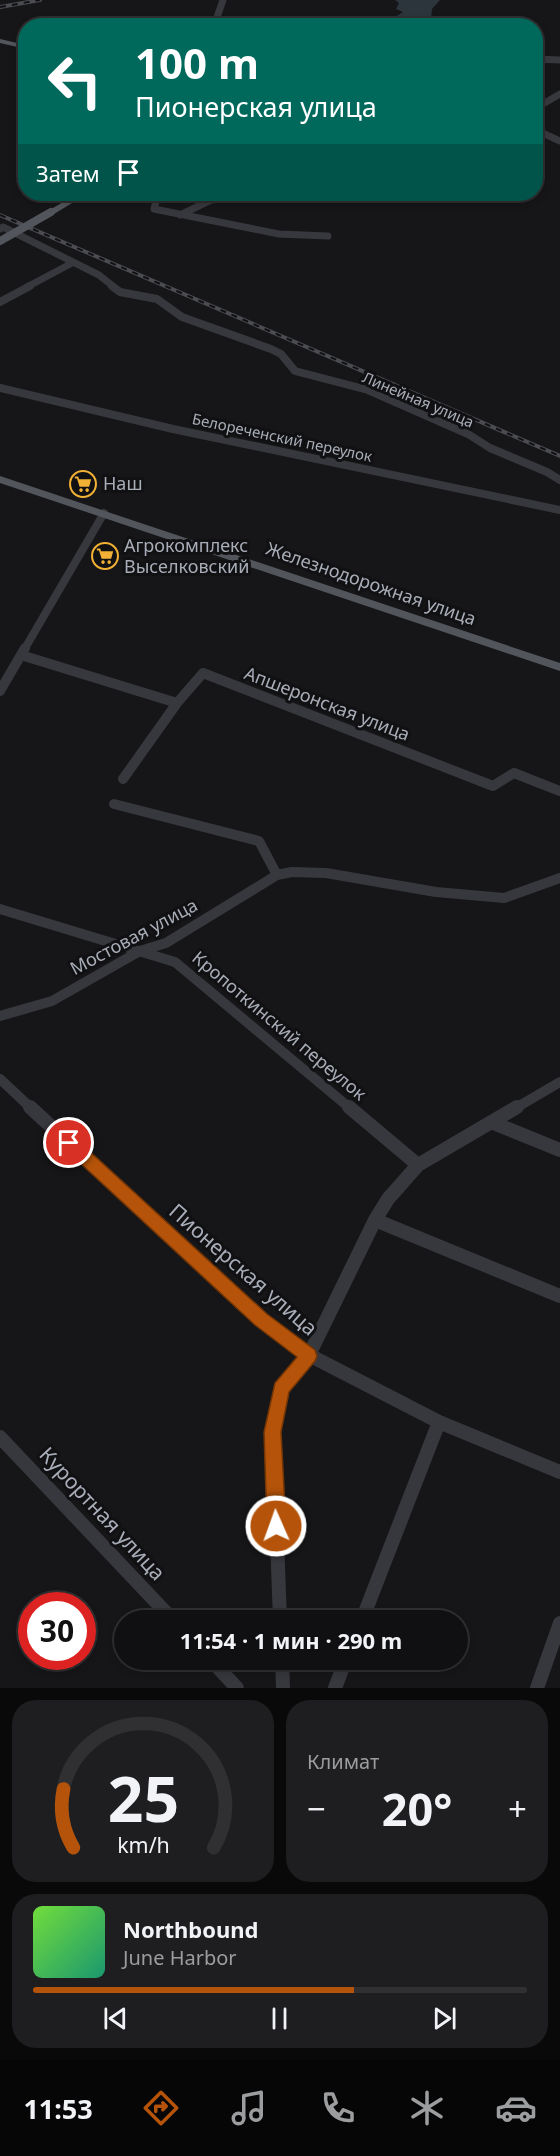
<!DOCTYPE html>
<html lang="ru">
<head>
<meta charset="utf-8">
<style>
  :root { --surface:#101012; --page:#1e1e20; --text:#f1f3f6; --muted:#9c9d9f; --line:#303032; --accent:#b45309 }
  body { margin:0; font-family:"Noto Sans",sans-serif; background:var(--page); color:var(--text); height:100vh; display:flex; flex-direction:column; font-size:22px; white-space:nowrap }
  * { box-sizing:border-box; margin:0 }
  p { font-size:20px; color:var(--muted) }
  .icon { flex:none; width:33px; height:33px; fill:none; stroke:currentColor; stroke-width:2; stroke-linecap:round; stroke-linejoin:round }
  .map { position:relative; height:1688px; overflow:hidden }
  .sheet { display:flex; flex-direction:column; gap:12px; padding:12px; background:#09090a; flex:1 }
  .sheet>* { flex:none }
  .guide { position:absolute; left:18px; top:18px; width:525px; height:183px; border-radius:24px; box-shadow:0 3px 9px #0003,0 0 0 2px var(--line); background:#00695c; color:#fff; overflow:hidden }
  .speed { position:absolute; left:18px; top:1592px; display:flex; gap:12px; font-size:30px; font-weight:700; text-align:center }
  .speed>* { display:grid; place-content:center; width:78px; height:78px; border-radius:50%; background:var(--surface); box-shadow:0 3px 9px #0003,0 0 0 2px var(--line); line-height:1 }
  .speed .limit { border:9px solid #d22; background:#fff; color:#111 }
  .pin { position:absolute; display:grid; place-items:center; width:51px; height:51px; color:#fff; margin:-26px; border:3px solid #fff; border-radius:50%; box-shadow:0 2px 6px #0007 }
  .me { position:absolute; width:66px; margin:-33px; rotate:358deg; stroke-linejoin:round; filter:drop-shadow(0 0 4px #0008) }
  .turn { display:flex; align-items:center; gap:21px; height:126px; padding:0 18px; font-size:27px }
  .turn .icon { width:78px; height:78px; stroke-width:2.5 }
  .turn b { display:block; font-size:42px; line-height:51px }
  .then { display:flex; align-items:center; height:57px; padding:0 18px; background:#0003; gap:12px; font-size:22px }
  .big { font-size:45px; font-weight:700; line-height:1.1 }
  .sheet .tile { flex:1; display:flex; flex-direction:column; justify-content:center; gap:9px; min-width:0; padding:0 21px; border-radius:24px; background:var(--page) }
  .sheet .dial { align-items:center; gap:0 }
  .dial svg { height:156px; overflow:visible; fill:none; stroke:var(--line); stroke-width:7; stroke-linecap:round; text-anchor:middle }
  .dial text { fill:var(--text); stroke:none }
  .song { display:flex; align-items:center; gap:18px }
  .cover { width:72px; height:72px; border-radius:9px; background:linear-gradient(135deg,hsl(100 70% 55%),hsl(160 70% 35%)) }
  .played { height:6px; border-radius:3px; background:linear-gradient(90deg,var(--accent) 65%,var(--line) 65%) }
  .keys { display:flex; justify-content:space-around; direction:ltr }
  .heat { display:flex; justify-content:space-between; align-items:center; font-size:33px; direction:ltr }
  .sheet .tiles { flex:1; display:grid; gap:12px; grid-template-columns:1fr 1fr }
  .tile:last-child { grid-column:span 2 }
  .trip { position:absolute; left:114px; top:1610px; width:354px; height:60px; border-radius:30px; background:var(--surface); box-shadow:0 3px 9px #0003,0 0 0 2px var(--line); font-weight:700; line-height:60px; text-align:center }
  .tabs { display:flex; height:96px; justify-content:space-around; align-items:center; background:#060607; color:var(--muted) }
  .tabs .icon { width:42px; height:42px }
  .tabs .current { color:var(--accent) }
  .tabs b { font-size:27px; color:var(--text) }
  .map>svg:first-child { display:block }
  .water { fill:#2c353c }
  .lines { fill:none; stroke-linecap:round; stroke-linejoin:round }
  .minor-far3 { stroke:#37383d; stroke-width:7 }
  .minor-far2 { stroke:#37383d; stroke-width:8 }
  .minor-far1 { stroke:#37383d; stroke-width:10 }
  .minor { stroke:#37383d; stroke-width:14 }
  .major { fill:#53555c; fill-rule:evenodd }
  .rail-casing { stroke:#4a4c52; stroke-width:4 }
  .rail { stroke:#111113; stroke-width:2; stroke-dasharray:6; stroke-linecap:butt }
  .major-bridge { stroke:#53555c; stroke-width:8 }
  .route { fill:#b45309; stroke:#753606; stroke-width:1.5 }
  .labels { text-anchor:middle; stroke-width:6; stroke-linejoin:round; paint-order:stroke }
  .far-street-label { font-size:15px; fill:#a8adb8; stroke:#111113 }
  .poi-label { font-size:18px; fill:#a8adb8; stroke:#111113; text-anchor:start }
  .street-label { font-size:18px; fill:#a8adb8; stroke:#111113 }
  .near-street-label { font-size:21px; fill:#a8adb8; stroke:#111113 }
</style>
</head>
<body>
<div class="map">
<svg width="560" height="1688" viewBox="0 0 560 1688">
  <rect width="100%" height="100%" fill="#161618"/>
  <!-- water -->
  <path class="water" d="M 395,0 L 440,0 L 432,9 L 431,19 L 436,22 L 434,25 L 396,25 L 395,17 L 403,12 L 396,9 L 399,3 Z"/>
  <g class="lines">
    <!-- minor-far3 -->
    <path class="minor-far3" d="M 214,26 L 223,0
      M 536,59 L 560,60
      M 536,108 L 560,94
      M 536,130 L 560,141
      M 158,194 L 154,209 L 279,234 L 328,236
      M 180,215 L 211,200 L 272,194
      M 0,229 L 3,227 L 99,275 L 114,287
      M 27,287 L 72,263"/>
    <!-- minor-far2 -->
    <path class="minor-far2" d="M 112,286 L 120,292 L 157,299 L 182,317 L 271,349 L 281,354 L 295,371 L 368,390 L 468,434 L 490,448 L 547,472 L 560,480
      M 0,302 L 30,286
      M 0,388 L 173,429 L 560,510
      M 24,650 L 104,513"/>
    <!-- minor-far1 -->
    <path class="minor-far1" d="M 21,655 L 177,703
      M 0,691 L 25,648
      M 123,779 L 177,703 L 203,673 L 493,786 L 514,773 L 560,791
      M 114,804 L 259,841 L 277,875
      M 0,909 L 175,962 L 351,1109
      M 0,1016 L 52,1001 L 140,951 L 166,943 L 277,875 L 292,872 L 326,873 L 436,892 L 504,898 L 560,878
      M 0,1079 L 32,1109
      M 514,1109 L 560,1082"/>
    <!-- minor -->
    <path class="minor" d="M 30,1107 L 261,1320 L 309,1355 L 439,1422 L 560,1472
      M 349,1107 L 418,1165
      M 491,1122 L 560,1150
      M 375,1220 L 560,1296
      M 0,1437 L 173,1620
      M 280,1620 L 273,1432 L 281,1389 L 309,1355 L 375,1220 L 388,1199 L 418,1165 L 517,1107
      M 362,1620 L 439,1422
      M 210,1659 L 237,1688
      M 282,1659 L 283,1688
      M 335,1688 L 346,1659
      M 537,1688 L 560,1623"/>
    <!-- major -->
    <path class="major" d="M 0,39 L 26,45 L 26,49 L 0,43 Z
      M 77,194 L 87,194 L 54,214 L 46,212 Z
      M 0,476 L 560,663 L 560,671 L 0,483 Z"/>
    <defs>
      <path id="rail" d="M 0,7 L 40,0
        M 0,215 L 560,456"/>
    </defs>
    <!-- rail casing -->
    <use href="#rail" class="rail-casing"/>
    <!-- rail -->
    <use href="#rail" class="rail"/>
    <!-- major-bridge -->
    <path class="major-bridge" d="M 0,241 L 51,212"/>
  </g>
  <!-- route -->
  <path class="route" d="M 69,1136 L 75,1138 L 267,1314 L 315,1350 L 317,1356 L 315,1361 L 289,1392 L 281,1432 L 286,1526 L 283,1533 L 276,1535 L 270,1533 L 267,1526 L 264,1432 L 275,1383 L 297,1357 L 255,1325 L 64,1148 L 62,1143 L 64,1138 Z"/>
  <!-- icons -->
  <defs>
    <symbol id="supermarket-ring" viewBox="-11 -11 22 22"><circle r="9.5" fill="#111113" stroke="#f2b134" stroke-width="1.5"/><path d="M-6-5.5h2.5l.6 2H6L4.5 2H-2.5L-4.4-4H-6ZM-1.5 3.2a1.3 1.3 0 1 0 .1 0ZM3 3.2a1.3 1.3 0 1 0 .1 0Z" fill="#f2b134"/></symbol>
  </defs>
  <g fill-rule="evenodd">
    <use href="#supermarket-ring" x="68" y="469" width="30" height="30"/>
    <use href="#supermarket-ring" x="90" y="541" width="30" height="30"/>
  </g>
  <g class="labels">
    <!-- far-street labels -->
    <g class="far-street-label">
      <text transform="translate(418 400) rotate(23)" y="5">Линейная улица</text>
      <text transform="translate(282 438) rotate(12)" y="5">Белореченский переулок</text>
    </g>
    <!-- poi labels -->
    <g class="poi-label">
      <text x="103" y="490">Наш</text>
      <text x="124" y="552">Агрокомплекс<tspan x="124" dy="21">Выселковский</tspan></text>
    </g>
    <!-- street labels -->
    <g class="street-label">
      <text transform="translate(371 584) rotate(19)" y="6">Железнодорожная улица</text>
      <text transform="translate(327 704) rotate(21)" y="6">Апшеронская улица</text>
      <text transform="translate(134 937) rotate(-28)" y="6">Мостовая улица</text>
      <text transform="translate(279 1026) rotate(40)" y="6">Кропоткинский переулок</text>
    </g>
    <!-- near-street labels -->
    <g class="near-street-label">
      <text transform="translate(243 1270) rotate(41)" y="7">Пионерская улица</text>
      <text transform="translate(102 1514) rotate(47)" y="7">Курортная улица</text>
    </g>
  </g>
</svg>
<div class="speed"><div class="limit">30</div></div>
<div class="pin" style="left:69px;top:1143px;background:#d93025"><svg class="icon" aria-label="arrive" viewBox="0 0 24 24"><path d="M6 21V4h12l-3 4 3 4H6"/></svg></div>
<svg class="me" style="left:276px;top:1526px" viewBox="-20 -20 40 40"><circle r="17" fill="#b45309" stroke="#fff" stroke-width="3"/><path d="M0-11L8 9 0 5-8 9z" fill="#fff"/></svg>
<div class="trip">11:54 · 1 мин · 290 m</div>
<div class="guide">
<div class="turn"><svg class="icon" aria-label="left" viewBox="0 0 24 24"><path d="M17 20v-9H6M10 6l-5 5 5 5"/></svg><div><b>100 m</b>Пионерская улица</div></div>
<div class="then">Затем<svg class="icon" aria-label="arrive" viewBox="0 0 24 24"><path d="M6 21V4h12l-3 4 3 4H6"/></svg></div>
</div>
</div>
<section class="sheet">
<div class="tiles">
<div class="tile dial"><svg viewBox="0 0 100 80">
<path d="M14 69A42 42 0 1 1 86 69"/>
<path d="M14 69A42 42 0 0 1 9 39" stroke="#b45309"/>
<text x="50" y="56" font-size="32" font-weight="700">25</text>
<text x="50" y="72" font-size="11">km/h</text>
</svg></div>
<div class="tile"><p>Климат</p>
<div class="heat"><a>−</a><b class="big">20°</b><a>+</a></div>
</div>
<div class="tile">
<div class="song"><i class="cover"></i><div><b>Northbound</b><p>June Harbor</p></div></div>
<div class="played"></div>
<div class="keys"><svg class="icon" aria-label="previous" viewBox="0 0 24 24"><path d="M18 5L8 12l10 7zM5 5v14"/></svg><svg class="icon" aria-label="pause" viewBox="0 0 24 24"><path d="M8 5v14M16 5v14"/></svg><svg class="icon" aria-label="next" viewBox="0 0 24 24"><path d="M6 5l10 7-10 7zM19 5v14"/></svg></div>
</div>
</div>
</section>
<nav class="tabs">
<b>11:53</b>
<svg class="icon current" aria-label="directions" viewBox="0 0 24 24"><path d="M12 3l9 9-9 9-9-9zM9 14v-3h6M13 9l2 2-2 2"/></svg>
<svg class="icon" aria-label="music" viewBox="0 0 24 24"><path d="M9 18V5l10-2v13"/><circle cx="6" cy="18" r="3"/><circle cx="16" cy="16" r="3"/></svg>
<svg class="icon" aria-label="phone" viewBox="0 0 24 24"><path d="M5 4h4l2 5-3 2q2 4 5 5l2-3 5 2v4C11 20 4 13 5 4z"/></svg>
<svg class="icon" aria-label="climate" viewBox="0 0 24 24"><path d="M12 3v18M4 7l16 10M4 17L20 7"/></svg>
<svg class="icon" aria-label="car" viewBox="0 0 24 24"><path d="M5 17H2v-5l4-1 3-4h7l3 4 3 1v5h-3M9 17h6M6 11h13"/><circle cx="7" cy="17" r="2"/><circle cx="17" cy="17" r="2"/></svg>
</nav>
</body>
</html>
